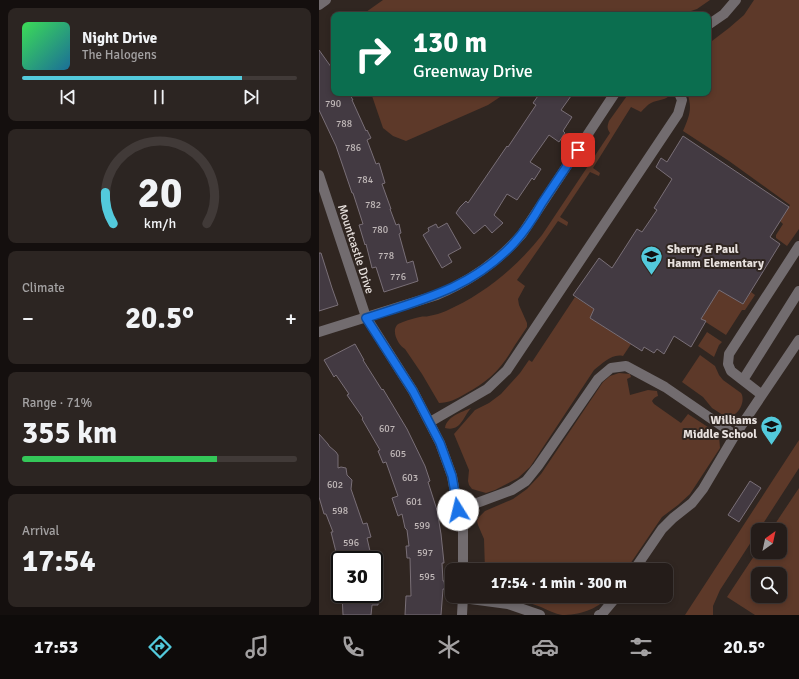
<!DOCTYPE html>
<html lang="en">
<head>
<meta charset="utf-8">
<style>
  :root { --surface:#241c19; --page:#2c2522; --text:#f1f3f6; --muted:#a3a1a2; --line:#413a38; --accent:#53cadc }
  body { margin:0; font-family:Signika,sans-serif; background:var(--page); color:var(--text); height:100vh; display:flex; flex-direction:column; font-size:15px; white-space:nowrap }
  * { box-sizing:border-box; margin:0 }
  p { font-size:13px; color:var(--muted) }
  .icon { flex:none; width:22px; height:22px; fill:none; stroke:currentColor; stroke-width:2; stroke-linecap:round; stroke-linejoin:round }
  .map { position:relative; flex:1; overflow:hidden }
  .panel { display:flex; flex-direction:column; gap:8px; padding:8px; background:#140f0e; width:319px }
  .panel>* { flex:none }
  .banner { position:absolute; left:12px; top:12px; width:380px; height:84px; border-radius:8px; box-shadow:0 2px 6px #0003,0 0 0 1px var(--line); background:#0b6e4f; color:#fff; overflow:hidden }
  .needle { width:26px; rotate:33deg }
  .buttons { position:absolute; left:432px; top:523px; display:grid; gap:8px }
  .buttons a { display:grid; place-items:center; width:36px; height:36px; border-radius:8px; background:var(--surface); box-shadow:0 2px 6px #0003,0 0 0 1px var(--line); font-size:20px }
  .speed { position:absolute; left:12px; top:551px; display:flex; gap:8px; font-size:20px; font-weight:700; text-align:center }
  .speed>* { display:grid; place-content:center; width:52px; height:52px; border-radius:50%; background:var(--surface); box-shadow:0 2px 6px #0003,0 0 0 1px var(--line); line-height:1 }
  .speed .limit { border:2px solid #111; border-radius:6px; background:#fff; color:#111 }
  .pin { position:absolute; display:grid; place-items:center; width:34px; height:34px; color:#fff; margin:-17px; border-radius:8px; box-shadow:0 2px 6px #0006 }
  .me { position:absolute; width:44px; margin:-22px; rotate:351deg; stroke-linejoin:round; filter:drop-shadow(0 0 3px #0008) }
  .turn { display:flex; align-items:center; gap:14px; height:84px; padding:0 16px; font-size:18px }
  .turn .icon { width:52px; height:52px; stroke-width:2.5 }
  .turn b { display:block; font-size:28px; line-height:34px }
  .big { font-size:30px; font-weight:700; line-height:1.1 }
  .panel .card { flex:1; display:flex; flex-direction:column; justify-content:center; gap:6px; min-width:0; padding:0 14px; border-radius:8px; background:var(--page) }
  .panel .dial { align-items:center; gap:0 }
  .dial svg { height:104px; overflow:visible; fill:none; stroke:var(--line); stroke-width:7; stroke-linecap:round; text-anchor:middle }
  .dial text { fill:var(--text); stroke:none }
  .song { display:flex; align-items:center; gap:12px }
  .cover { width:48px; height:48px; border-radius:6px; background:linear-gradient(135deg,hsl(130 70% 55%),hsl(200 70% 35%)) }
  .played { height:4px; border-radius:2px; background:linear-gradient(90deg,var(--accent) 80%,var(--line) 80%) }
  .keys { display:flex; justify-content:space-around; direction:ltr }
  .heat { display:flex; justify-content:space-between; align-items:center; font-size:22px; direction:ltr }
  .charge { height:6px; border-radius:3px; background:linear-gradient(90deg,#34c759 71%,var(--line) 0) }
  .trip { position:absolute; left:126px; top:563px; width:228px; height:40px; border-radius:8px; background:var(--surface); box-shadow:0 2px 6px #0003,0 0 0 1px var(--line); font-weight:700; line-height:40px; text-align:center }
  .tabs { display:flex; height:64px; justify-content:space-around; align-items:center; background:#0e0b0a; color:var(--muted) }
  .tabs .icon { width:28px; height:28px }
  .tabs .on { color:var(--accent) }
  .tabs b { font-size:18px; color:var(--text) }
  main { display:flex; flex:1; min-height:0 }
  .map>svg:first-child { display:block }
  .green { fill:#5d3929; fill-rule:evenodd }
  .building { fill:#433a42; stroke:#796f77 }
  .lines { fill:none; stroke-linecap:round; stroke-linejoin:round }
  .minor { stroke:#726c6f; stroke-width:10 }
  .route-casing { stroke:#114b97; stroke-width:10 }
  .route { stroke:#1a73e8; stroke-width:7 }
  .labels { text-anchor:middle; stroke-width:4; stroke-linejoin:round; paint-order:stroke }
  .number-label { font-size:10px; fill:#c0b8b8 }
  .street-label { font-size:12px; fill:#e9e2df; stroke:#302621 }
  .poi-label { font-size:12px; font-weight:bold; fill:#e9e2df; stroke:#302621; text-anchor:start }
</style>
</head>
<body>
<main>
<section class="panel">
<div class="card">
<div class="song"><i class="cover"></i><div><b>Night Drive</b><p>The Halogens</p></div></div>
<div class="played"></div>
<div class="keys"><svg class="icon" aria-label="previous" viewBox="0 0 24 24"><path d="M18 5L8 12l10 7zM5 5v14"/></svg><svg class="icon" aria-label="pause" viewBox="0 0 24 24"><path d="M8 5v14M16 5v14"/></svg><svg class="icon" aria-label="next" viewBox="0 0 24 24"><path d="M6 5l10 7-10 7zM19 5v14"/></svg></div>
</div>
<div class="card dial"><svg viewBox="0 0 100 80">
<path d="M14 69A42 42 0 1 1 86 69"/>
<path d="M14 69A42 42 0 0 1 8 45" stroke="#53cadc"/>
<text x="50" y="56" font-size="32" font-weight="700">20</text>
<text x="50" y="72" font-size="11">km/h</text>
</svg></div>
<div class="card"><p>Climate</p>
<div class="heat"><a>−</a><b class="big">20.5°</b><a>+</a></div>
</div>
<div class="card"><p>Range · 71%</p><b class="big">355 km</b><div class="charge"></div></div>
<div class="card"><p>Arrival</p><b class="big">17:54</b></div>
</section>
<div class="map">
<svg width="480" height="615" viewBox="0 0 480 615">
  <rect width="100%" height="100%" fill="#302621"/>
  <!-- green -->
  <path class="green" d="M 64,0 L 391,0 L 378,9 L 360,15 L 37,15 L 47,12 Z
    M 435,0 L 480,0 L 480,229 L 468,246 L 457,238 L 457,235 L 464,224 L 461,221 L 471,205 L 410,161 L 364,131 C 370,117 374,108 368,93 L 389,93 L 389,44 L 410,28 L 425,15 Z
    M 52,93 L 187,93 L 169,105 L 87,141 L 74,136 L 64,128 Z
    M 310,93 L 352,93 C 348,101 339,99 332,103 C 328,105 325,109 322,112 L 312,107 L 274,168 L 281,173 L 280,176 L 271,172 L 241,217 L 249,222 L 249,223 L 248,226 L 239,221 L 198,280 L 206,286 L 199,299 L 200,305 L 208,323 L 208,327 C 204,333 200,339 196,345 C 182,369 170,381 146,394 C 138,399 129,403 120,403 L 103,374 L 86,349 C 80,346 72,332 78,325 C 81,322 96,318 101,317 C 104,316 107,317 110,316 C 116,315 122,313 127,311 C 165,294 197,268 223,235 L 291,133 C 288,128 288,127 290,121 Z
    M 400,290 L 424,304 L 432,292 L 436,295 L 426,310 L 423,310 L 407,335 L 382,319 Z
    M 256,297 L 275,309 L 271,318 L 312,344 L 304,356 C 293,353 283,364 275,370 L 211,467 L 199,478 L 176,490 L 167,493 L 153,489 L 150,485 L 149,481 L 150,470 L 135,434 L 156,410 L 170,403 L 182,394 L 201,373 L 210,360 L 213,362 Z
    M 388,332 L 403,342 L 400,345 L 395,357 L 379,346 Z
    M 381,355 L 396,366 L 400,375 L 404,380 L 422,393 C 426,399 422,410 416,414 C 414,416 409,417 407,417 L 393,408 L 384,397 L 363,382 Z
    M 300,373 L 311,374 L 312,377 L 308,379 L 311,395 L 329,390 L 338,391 L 339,396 C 336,397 335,398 333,401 L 335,404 L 362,423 L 369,414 L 398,433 L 400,436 L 401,448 L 371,494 L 359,505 L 343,517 L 307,570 L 166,570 L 165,539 L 159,525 L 158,521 L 160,517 L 166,511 L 194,499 L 208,489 L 222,474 L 284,382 L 291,376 Z
    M 152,408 C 144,417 142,432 126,428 C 128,416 143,412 152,408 Z
    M 480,440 L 480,468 L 401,590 L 394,606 L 394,615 L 366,615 Z
    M 480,488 L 480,615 L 436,615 L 408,597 L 439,550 L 439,552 L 461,552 L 461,530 L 452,530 ZM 439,574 L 461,574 L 461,596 L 439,596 Z
    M 167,596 L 289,596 C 279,610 259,615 243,615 C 236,614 229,610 222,607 C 206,601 187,596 169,597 Z"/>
  <!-- building -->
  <path class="building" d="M 0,50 L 15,71 L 15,93 L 30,93 L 34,100 L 33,100 L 47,131 L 48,130 L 52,138 L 48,140 L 57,164 L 60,163 L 66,183 L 63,184 L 72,209 L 71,209 L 77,225 L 80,224 L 82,233 L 80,234 L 88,263 L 94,261 L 99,281 L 65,292 L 57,267 L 53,268 L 47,244 L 46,245 L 40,225 L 44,224 L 34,193 L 33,193 L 17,146 L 0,110 Z
    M 221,93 L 247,93 L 252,96 L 242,110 L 253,117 L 244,131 L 246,133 L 240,142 L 230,135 L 211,162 L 222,169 L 215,180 L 213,178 L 198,200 L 188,194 L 175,215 L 184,223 L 173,233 L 166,225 L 155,234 L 137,213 L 141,207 L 147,201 L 149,203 L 188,146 L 189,147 L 217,105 L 214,103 Z
    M 364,136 L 470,207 L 451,237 L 461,244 L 424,304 L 400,290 L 382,319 L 387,321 L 372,347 L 355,336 L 345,354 L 338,349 L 335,353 L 325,347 L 323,351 L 271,318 L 275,309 L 254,295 L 280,258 L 293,268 L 318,229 L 323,232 L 338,210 L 335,208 L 353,179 L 337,167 L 342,158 L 348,162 Z
    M 128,223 L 142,248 L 129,255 L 133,262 L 123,268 L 104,235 L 110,231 L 109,228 L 117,224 L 119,228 Z
    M 0,253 L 2,253 L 13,288 L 19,305 L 0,311 Z
    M 36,344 L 45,360 L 44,360 L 63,390 L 64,389 L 88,429 L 106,466 L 111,481 L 109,482 L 118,510 L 122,534 L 125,563 L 123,563 L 124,581 L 125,581 L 126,589 L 124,589 L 122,615 L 86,615 L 87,596 L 92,596 L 91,558 L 88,558 L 87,546 L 90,546 L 88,530 L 86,528 L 83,514 L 79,516 L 73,498 L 79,496 L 67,462 L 64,463 L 59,451 L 61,450 L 43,419 L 44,418 L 28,395 L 30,394 L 17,375 L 15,377 L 5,360 Z
    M 0,434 L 9,444 L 10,446 L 17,452 L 19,455 L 19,468 L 22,467 L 27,468 L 28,475 L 33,480 L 32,489 L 44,524 L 48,523 L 52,537 L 48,538 L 53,560 L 19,560 L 12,532 L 14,532 L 7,514 L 5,514 L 0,497 Z
    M 431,481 L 442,488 L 420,522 L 409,515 Z
    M 23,594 L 59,594 L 59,605 L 53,605 L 52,615 L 24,615 Z"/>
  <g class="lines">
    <!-- minor -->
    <path class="minor" d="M 0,5 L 7,0
      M 389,25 L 405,14 L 417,0
      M 0,175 L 47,317 L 94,391 L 121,443 L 133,476 L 139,510 L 144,527 L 144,570
      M 0,332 L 118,295 C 151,281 179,262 203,234 L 296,93
      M 424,380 L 480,291
      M 443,395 L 412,371 L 409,364 L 410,354 L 480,246
      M 111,422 L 168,389 L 188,370 L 359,114 L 363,100 L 360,93
      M 416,435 L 480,340
      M 139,510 L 193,490 L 207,481 L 219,466 L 279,379 L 292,368 L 307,366 L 346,387 L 416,435 L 384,489 L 373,503 L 354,518 L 343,529 L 315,570
      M 144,598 L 189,604 L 221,615
      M 143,615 L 144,596
      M 280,615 L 283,614 L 298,596"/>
  </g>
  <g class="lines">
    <defs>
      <path id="route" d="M 139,510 L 133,476 L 121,443 L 94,391 L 47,318 C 103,300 153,288 195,243 C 206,231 215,217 223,203 C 235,185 247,167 259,150"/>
    </defs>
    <!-- route casing -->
    <use href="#route" class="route-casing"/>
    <!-- route -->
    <use href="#route" class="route"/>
  </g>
  <!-- icons -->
  <defs>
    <symbol id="school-pin" viewBox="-11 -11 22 30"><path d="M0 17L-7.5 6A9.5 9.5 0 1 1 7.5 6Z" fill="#53cadc" stroke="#302621"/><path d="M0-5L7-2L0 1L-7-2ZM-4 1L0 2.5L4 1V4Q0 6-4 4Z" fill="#111"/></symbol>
  </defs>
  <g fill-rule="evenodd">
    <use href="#school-pin" x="320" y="244" width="25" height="34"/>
    <use href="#school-pin" x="440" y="414" width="25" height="34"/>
  </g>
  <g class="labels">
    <!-- number labels -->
    <g class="number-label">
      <text x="14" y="107">790</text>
      <text x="25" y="127">788</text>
      <text x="34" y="151">786</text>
      <text x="46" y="183">784</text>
      <text x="54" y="208">782</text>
      <text x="61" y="233">780</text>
      <text x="67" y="259">778</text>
      <text x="79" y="280">776</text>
      <text x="68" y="432">607</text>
      <text x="79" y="457">605</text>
      <text x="91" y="481">603</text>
      <text x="16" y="488">602</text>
      <text x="95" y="505">601</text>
      <text x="21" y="514">598</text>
      <text x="103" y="529">599</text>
      <text x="32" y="546">596</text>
      <text x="106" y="556">597</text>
      <text x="108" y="580">595</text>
    </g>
    <!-- street labels -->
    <g class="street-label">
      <text transform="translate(37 249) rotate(72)" y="4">Mountcastle Drive</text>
    </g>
    <!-- poi labels -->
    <g class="poi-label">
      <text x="348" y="253">Sherry &amp; Paul<tspan x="348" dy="14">Hamm Elementary</tspan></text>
      <text x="438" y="424" text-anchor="end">Williams<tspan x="438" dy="14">Middle School</tspan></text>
    </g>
  </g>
</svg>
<div class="buttons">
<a><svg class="needle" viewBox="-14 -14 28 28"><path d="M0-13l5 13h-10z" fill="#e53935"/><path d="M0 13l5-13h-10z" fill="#a3a1a2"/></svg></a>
<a><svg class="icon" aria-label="search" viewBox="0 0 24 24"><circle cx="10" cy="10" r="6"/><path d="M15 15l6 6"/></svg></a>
</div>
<div class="speed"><div class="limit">30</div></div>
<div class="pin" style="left:259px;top:150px;background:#d93025"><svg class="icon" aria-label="arrive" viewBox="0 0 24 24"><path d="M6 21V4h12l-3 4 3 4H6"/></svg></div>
<svg class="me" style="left:139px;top:510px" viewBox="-20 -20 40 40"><circle r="19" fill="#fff"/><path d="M0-13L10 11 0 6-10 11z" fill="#1a73e8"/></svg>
<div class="trip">17:54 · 1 min · 300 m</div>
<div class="banner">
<div class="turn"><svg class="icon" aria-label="right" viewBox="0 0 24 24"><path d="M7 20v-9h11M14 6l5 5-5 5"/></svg><div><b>130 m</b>Greenway Drive</div></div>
</div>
</div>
</main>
<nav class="tabs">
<b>17:53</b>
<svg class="icon on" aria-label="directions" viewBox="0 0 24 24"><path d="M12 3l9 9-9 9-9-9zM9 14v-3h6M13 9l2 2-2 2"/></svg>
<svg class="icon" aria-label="music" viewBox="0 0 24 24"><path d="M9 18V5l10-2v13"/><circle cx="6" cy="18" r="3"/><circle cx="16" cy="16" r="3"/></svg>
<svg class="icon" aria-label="phone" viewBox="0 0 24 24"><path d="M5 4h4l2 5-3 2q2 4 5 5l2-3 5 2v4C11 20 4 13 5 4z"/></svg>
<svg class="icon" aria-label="climate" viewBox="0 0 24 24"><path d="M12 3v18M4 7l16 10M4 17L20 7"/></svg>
<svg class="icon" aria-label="car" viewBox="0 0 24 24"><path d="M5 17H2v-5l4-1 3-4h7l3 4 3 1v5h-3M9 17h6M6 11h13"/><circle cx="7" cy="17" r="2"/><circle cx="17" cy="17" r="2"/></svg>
<svg class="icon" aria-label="filters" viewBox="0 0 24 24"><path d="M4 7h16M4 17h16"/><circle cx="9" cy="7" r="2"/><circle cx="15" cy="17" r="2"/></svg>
<b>20.5°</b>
</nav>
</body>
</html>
